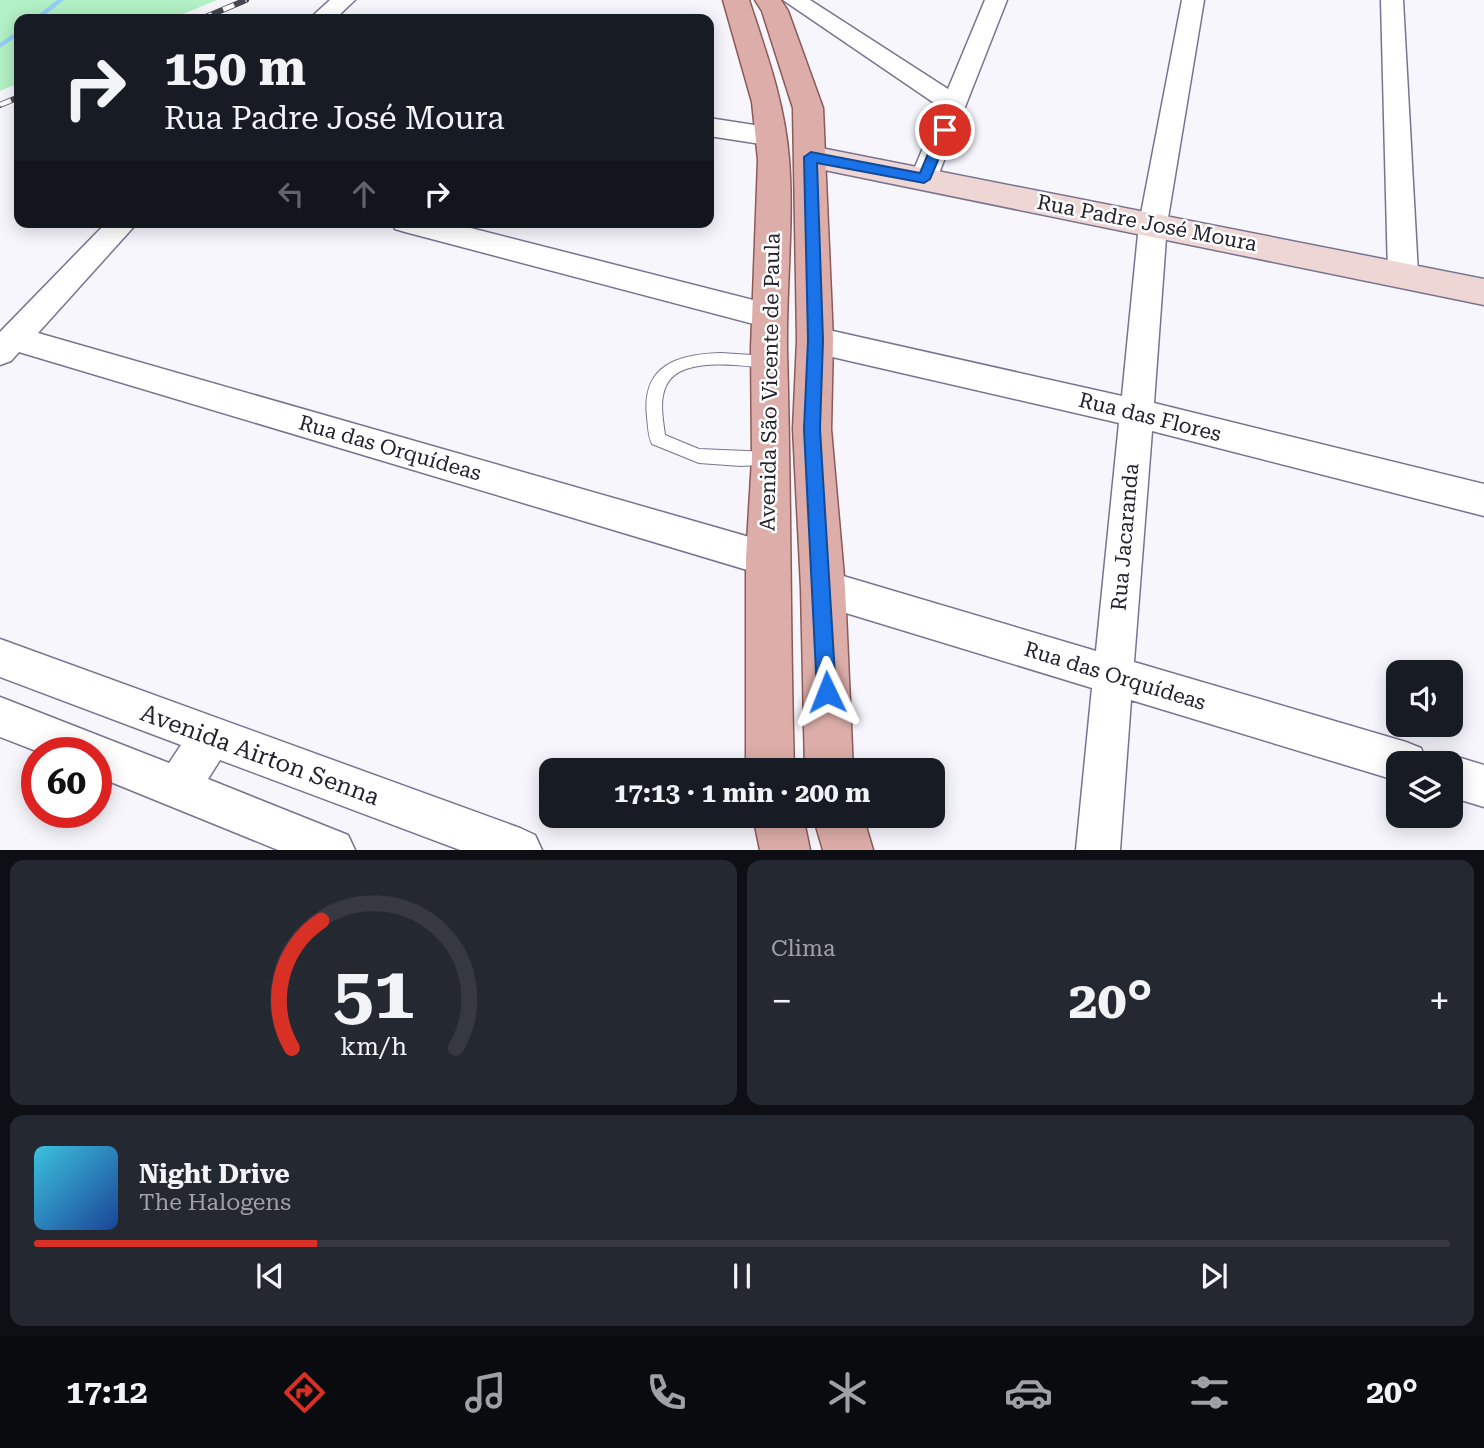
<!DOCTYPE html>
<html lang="pt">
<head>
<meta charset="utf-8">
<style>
  :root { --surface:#171b24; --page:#242831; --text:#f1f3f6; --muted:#9ea1a6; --line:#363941; --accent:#d93025 }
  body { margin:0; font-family:"Roboto Serif",serif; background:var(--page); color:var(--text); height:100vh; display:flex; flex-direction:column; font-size:26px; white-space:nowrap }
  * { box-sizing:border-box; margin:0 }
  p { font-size:23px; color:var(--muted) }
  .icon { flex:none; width:38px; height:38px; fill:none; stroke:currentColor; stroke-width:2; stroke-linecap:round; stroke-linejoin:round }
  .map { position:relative; height:850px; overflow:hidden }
  .details { display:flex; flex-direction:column; gap:10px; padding:10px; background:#0d0f14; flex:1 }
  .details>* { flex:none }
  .guide { position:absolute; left:14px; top:14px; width:700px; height:214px; border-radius:14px; box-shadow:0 4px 18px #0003; background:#171b24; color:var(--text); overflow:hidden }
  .controls { position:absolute; left:1386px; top:660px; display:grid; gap:14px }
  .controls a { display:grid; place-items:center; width:77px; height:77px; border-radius:14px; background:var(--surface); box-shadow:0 4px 18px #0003; font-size:35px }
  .speed { position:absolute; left:21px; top:737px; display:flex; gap:14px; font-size:35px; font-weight:700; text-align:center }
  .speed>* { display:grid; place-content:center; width:91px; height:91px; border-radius:50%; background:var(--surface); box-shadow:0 4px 18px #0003; line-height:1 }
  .speed .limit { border:10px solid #d22; background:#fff; color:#111 }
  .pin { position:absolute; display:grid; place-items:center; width:60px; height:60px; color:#fff; margin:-30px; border:4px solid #fff; border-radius:50%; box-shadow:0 2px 7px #0007 }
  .me { position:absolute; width:77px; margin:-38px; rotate:358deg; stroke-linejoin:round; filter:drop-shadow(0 0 5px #0008) }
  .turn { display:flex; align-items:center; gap:24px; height:147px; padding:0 35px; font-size:32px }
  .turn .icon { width:91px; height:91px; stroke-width:2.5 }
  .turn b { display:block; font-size:49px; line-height:60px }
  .lanes { display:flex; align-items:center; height:66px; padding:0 35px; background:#0003; justify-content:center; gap:35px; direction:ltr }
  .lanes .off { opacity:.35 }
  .big { font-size:52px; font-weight:700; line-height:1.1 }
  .details .tile { flex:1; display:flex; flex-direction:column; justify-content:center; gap:10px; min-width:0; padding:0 24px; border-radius:14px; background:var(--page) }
  .details .dial { align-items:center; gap:0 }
  .dial svg { height:182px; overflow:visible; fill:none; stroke:var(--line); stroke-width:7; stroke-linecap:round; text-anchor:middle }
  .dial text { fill:var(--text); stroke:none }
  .song { display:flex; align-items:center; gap:21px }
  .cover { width:84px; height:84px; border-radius:10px; background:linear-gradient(135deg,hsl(190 70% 55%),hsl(220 70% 35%)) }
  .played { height:7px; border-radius:4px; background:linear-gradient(90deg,var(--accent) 20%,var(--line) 20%) }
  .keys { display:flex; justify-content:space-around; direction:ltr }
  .heat { display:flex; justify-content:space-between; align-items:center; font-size:38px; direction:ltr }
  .details .tiles { flex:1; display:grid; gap:10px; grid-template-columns:1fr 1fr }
  .tile:last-child { grid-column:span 2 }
  .trip { position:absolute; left:539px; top:758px; width:406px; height:70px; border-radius:14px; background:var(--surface); box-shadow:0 4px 18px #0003; font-weight:700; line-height:70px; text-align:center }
  .menu { display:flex; height:112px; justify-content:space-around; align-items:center; background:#090b0e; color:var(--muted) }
  .menu .icon { width:49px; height:49px }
  .menu .selected { color:var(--accent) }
  .menu b { font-size:32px; color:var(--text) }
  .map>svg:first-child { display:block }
  .green { fill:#b3f1c6 }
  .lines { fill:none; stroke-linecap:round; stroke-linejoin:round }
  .stream { fill:#93cef6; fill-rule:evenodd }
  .lane-casing { stroke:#787392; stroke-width:2 }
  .street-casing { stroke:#787392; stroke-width:3 }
  .secondary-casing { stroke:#787392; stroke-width:3 }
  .primary-casing { stroke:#8d5a58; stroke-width:3 }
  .lane { fill:#fff; fill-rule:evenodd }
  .street { fill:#fff; fill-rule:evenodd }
  .secondary { fill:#eed6d4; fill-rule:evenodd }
  .primary { fill:#ddaea9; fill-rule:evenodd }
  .rail-casing { stroke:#484652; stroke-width:6 }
  .rail { stroke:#fff; stroke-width:4.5; stroke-dasharray:12; stroke-linecap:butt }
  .route { fill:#1a73e8; stroke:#114b97; stroke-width:2 }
  .labels { text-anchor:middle; stroke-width:5; stroke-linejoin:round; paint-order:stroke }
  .street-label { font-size:21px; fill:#23212e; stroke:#fff }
  .near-street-label { font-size:24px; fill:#23212e; stroke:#fff }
</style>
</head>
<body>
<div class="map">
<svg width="1484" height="850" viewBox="0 0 1484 850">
  <rect width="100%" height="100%" fill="#f7f6fd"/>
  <!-- green -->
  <path class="green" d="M 0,0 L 217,0 L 171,19 L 19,19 L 19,83 L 0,91 Z"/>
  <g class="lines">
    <!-- stream -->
    <path class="stream" d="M 57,0 L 64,0 L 40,19 L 33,19 Z
      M 19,30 L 19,35 L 0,48 L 0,43 Z"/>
    <defs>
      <path id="lane" d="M 721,353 L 769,356 L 774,358 L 777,362 L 774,366 L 769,368 C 741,366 680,355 666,386 C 659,401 663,419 665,435 L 699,449 L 772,452 L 778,454 L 780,459 L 778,464 L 741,466 L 699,463 L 652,444 C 648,436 648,426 647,417 C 641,365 678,354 721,353 Z"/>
      <path id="street" d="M 330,0 L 355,0 L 335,19 L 309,19 Z
        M 783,0 L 810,0 L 948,89 L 985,0 L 1007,0 L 934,186 L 924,189 L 914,186 L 910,179 L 940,107 Z
        M 1182,0 L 1204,0 L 1167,224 L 1154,403 L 1484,484 L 1484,516 L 1152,431 L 1134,662 L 1406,742 L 1421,748 L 1427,763 L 1398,763 L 1398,781 L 1131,700 L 1120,850 L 1076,850 L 1092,688 L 823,606 L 810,601 L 804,588 L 810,575 L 823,570 L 1096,651 L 1119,423 L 815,353 L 804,349 L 799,340 L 804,331 L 815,327 L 1122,396 L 1139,224 Z
        M 1381,0 L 1403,0 L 1418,274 L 1413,282 L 1403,285 L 1393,282 L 1388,274 Z
        M 709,118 L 773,128 L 782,131 L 786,137 L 782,143 L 773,146 L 709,136 Z
        M 107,222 L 138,222 L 38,333 L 767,542 L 780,547 L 785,559 L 780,571 L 767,576 L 19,352 L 11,361 L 0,365 L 0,332 Z
        M 391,222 L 447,222 L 769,304 L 780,307 L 784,316 L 780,325 L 769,328 L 405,232 L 395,229 Z
        M 0,639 L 520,828 L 535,835 L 542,850 L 460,850 L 220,760 L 208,779 L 348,835 L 355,850 L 278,850 L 96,776 L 96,752 L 39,752 L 0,737 L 0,697 L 169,763 L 181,745 L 0,677 Z
        M 1451,755 L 1484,765 L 1484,807 L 1451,797 L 1451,763 L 1436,763 Z"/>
      <path id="secondary" d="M 811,146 L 1484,279 L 1484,305 L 800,165 L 795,157 L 800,149 Z"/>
      <path id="primary" d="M 723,0 L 749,0 C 766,52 785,104 789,159 C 794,222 786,287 787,350 C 791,490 790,630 794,770 L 746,770 L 746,559 L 752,459 L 751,348 L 758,160 L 752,102 Z
        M 755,0 L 781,0 L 788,11 L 823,108 L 833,340 L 831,429 L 845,588 L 853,770 L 805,770 L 801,588 L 793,429 L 797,340 L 793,108 L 762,11 Z
        M 753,816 L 803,816 L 810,850 L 760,850 Z
        M 813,816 L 863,816 L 873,850 L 823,850 Z"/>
    </defs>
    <!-- lane casing -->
    <use href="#lane" class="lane-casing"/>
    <!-- street casing -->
    <use href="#street" class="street-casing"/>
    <!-- secondary casing -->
    <use href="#secondary" class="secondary-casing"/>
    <!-- primary casing -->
    <use href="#primary" class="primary-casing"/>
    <!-- lane -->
    <use href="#lane" class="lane"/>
    <!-- street -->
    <use href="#street" class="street"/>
    <!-- secondary -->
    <use href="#secondary" class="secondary"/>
    <!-- primary -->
    <use href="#primary" class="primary"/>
    <defs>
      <path id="rail" d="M 201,19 L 246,0
        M 0,105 L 19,97"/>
    </defs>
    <!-- rail casing -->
    <use href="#rail" class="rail-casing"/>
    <!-- rail -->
    <use href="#rail" class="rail"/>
  </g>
  <!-- route -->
  <path class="route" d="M 945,126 L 951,130 L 930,179 L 924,183 L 817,163 L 823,340 L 820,429 L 836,692 L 833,699 L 827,702 L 820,699 L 817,692 L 804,429 L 808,340 L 804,157 L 811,152 L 920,173 L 938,130 Z"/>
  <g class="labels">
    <!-- street labels -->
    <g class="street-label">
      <text transform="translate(1147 223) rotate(11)" y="7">Rua Padre José Moura</text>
      <text transform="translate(770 382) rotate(-89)" y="7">Avenida São Vicente de Paula</text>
      <text transform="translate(1150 417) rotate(14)" y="7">Rua das Flores</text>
      <text transform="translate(390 448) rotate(16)" y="7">Rua das Orquídeas</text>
      <text transform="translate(1125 537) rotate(-85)" y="7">Rua Jacaranda</text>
      <text transform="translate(1115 676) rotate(17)" y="7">Rua das Orquídeas</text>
    </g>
    <!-- near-street labels -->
    <g class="near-street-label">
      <text transform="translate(260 755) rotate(20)" y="8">Avenida Airton Senna</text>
    </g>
  </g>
</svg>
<div class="controls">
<a><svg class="icon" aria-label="sound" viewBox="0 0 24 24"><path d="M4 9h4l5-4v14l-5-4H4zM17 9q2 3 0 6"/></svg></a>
<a><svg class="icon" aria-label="layers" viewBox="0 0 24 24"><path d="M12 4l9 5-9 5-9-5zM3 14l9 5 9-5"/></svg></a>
</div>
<div class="speed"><div class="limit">60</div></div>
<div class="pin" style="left:945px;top:130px;background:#d93025"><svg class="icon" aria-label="arrive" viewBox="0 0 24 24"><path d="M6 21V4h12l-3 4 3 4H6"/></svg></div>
<svg class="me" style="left:827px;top:692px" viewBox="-20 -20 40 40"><path d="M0-17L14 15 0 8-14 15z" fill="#1a73e8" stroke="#fff" stroke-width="4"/></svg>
<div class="trip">17:13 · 1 min · 200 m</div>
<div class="guide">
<div class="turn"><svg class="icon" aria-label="right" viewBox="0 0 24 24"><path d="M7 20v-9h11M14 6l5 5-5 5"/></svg><div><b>150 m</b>Rua Padre José Moura</div></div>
<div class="lanes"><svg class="icon off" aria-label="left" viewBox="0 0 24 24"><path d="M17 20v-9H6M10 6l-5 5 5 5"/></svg><svg class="icon off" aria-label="ahead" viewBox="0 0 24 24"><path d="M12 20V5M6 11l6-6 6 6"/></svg><svg class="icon" aria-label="right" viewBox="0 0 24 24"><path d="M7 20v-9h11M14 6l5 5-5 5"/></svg></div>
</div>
</div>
<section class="details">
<div class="tiles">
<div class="tile dial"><svg viewBox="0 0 100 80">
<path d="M14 69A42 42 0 1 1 86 69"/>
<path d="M14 69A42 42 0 0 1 27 13" stroke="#d93025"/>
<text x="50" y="56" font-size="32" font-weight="700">51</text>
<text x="50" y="72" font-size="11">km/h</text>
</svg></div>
<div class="tile"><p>Clima</p>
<div class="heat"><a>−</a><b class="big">20°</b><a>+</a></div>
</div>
<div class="tile">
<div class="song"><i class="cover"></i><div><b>Night Drive</b><p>The Halogens</p></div></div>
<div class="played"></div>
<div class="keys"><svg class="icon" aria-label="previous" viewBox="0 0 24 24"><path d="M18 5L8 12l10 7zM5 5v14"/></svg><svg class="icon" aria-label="pause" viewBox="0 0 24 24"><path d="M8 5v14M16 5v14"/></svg><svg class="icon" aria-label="next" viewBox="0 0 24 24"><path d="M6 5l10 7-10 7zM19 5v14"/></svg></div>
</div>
</div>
</section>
<nav class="menu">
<b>17:12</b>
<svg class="icon selected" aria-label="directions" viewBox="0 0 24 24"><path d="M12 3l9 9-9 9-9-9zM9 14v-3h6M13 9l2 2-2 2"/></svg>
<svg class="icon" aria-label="music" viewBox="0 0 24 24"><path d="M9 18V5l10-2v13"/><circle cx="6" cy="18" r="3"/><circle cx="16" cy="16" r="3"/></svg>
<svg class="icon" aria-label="phone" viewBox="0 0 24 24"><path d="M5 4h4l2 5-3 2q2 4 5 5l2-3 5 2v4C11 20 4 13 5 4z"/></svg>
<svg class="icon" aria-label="climate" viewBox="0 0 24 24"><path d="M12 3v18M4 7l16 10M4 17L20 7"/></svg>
<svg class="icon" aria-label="car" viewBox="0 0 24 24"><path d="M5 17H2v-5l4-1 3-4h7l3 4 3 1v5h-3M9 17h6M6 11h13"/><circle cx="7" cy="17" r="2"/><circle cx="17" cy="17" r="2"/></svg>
<svg class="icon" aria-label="filters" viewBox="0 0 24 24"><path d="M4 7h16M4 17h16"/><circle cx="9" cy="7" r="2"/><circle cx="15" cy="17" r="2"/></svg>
<b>20°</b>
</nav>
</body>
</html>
